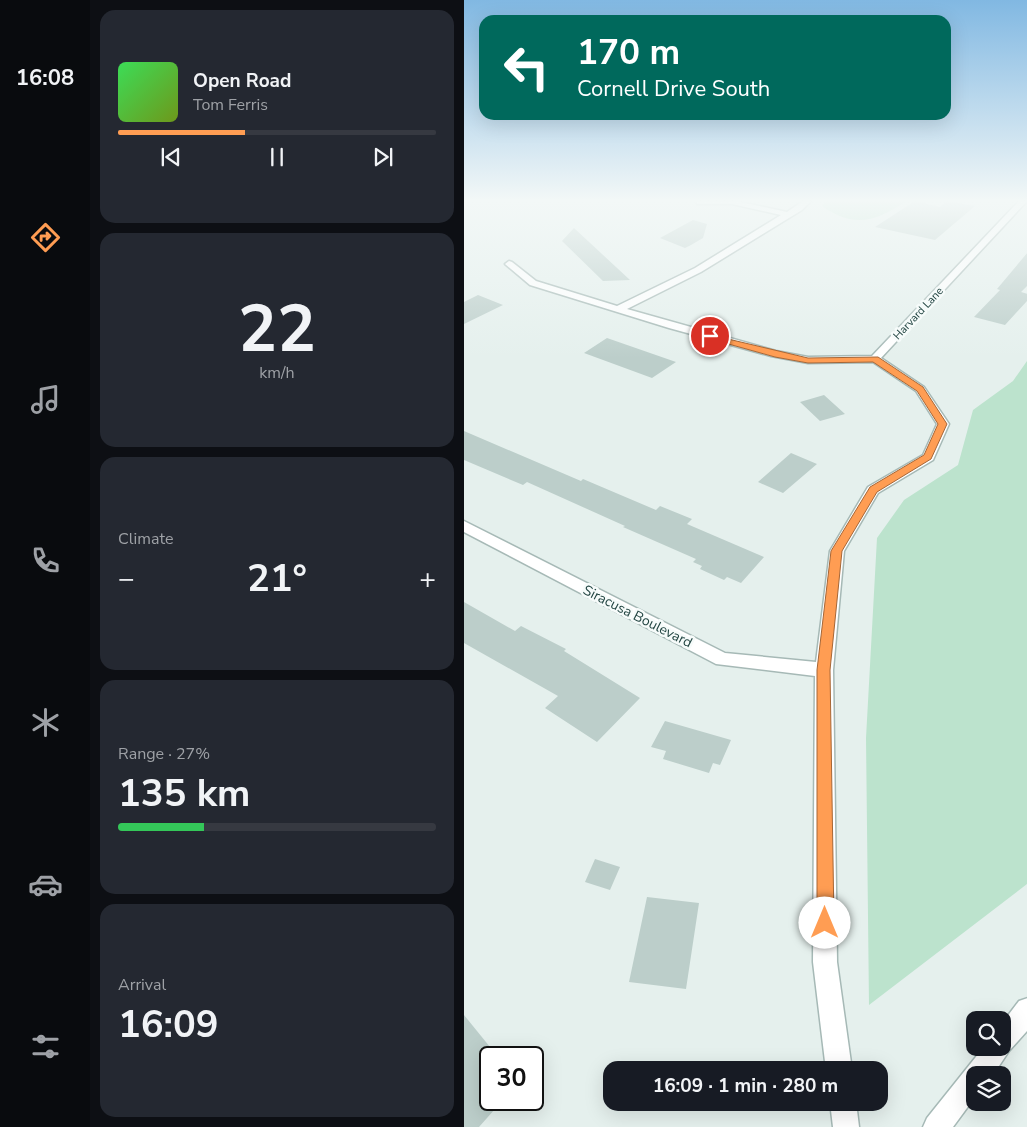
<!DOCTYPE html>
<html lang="en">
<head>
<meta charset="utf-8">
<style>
  :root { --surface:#171b24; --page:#242831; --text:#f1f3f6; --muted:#9ea1a6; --line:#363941; --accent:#ff9d53 }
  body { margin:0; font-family:"Nunito Sans",sans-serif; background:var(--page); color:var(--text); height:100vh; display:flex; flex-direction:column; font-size:19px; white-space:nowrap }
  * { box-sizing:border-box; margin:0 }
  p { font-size:16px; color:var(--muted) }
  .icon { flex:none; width:28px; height:28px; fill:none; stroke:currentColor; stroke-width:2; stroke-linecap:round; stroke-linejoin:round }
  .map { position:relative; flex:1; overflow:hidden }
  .drawer { display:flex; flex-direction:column; gap:10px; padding:10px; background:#0d0f14; width:374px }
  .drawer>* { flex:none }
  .top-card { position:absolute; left:15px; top:15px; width:472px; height:105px; border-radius:15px; box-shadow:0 5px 20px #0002; background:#00695c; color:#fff; overflow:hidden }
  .buttons { position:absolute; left:502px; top:1011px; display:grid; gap:10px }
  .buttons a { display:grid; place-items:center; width:45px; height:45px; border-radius:10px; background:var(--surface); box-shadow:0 5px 20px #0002; font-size:25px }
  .speed { position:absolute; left:15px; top:1046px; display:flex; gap:10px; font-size:25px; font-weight:700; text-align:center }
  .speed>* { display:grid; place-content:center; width:65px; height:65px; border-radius:50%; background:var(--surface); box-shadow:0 5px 20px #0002; line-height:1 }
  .speed .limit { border:2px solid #111; border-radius:8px; background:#fff; color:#111 }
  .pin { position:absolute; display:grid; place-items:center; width:42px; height:42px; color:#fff; margin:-21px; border:2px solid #fff; border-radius:50%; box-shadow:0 1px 5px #0007 }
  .me { position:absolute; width:55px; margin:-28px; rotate:0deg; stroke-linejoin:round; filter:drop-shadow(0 0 4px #0008) }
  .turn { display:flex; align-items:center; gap:18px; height:105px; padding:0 15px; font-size:22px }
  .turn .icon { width:65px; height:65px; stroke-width:2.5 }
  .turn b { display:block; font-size:35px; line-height:42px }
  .big { font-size:38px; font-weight:700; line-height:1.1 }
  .drawer .tile { flex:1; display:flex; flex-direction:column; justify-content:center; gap:8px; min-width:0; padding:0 18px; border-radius:15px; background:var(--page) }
  .drawer .dial { align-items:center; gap:0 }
  .dial b { font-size:65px; line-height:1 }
  .song { display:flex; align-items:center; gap:15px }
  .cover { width:60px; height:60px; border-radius:8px; background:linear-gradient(135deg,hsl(130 70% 55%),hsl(80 70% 35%)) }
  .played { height:5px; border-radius:2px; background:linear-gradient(90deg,var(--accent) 40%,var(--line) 40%) }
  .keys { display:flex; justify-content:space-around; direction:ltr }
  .heat { display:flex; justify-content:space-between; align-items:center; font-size:28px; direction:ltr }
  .charge { height:8px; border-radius:4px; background:linear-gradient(90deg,#34c759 27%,var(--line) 0) }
  .trip { position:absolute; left:139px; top:1061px; width:285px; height:50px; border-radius:15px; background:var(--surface); box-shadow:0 5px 20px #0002; font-weight:700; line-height:50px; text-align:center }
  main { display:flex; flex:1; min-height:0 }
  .menu { display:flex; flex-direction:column; width:90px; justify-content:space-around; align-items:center; background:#090b0e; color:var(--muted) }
  .menu .icon { width:35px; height:35px }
  .menu .current { color:var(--accent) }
  .menu b { font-size:22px; color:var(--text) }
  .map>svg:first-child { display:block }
  .green { fill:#bce3cd }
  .building { fill:#bcceca }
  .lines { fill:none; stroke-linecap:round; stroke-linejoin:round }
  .minor-casing { stroke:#a6b9b6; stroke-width:3 }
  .minor { fill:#fff; fill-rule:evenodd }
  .route { fill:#ff9d53; stroke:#a66636 }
  .labels { text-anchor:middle; stroke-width:5; stroke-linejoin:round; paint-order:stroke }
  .far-street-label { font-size:11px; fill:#214441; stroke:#f6fbfa }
  .street-label { font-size:14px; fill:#214441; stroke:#f6fbfa }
</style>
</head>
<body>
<main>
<nav class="menu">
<b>16:08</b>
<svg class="icon current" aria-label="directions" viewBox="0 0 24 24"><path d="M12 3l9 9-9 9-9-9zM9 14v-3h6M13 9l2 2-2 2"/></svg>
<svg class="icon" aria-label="music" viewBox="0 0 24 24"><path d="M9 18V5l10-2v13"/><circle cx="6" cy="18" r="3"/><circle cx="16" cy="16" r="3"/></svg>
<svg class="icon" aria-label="phone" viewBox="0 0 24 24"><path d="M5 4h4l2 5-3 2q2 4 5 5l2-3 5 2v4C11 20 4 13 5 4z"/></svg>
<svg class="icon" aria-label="climate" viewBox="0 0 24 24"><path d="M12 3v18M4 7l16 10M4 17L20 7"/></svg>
<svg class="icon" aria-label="car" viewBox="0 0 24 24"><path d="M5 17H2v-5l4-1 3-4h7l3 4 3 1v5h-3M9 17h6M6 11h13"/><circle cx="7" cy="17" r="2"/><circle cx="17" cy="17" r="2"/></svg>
<svg class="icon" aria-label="filters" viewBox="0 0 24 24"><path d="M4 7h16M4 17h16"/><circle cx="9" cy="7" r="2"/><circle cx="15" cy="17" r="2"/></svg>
</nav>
<section class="drawer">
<div class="tile">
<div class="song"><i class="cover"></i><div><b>Open Road</b><p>Tom Ferris</p></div></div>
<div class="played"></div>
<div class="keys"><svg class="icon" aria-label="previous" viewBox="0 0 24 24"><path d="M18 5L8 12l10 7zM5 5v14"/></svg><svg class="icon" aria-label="pause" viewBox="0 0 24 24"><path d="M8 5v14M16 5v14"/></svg><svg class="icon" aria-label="next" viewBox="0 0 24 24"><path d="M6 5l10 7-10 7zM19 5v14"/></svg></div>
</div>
<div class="tile dial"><b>22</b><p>km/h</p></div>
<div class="tile"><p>Climate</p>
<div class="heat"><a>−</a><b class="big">21°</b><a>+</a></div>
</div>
<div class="tile"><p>Range · 27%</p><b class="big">135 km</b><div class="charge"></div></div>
<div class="tile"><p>Arrival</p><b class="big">16:09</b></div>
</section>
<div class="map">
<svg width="564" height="1127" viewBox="0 0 564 1127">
  <rect width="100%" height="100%" fill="#e5f0ed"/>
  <!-- green -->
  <path class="green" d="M 362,201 L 443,201 C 412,221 391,229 358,206 Z
    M 563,361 L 563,884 L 405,1005 L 402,738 L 413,538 L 440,500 L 494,465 L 509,410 L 549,381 Z"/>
  <!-- building -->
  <path class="building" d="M 451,201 L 476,207 L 483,201 L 511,206 L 471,240 L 411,227 Z
    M 229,220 L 243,224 L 239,238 L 227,245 L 221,248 L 196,238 Z
    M 110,228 L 166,280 L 139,281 L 98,241 Z
    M 564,252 L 564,285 L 557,292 L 564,294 L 564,300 L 541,325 L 510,317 L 536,290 L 533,289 Z
    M 14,295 L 39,305 L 0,324 L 0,302 Z
    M 143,338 L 212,362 L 188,378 L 120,353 Z
    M 360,395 L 381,414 L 356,421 L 336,402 Z
    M 0,431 L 117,481 L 119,479 L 192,510 L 196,506 L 228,519 L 223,524 L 300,557 L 277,583 L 263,577 L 260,580 L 236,569 L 238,566 L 229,562 L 232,559 L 159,527 L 161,526 L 63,482 L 59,485 L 0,460 Z
    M 327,453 L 353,464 L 319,493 L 294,482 Z
    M 0,602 L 51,631 L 57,626 L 102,649 L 100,651 L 176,698 L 133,742 L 81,708 L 94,696 L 0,643 Z
    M 201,721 L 267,740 L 256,765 L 249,763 L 245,773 L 199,759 L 202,751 L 187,747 Z
    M 131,859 L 156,867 L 146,890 L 121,882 Z
    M 183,897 L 235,903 L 222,989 L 165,982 Z
    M 0,1015 L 26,1047 L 26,1104 L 31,1109 L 15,1127 L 0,1127 Z"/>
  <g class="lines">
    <defs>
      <path id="minor" d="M 233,201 L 272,201 L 323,212 L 339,201 L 347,201 L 338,210 L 237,272 L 163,309 L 312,351 L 344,357 L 408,356 L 555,201 L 563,201 L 417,358 L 460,387 L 485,424 L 469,460 L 414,493 L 380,551 L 369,670 L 373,962 L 388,1070 L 362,1070 L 349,962 L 351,676 L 252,664 L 0,532 L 0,521 L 261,653 L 352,662 L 366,551 L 404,487 L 459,455 L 473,424 L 452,391 L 409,362 L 344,363 L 307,356 L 205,328 L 66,285 L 41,264 L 45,261 L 48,262 L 72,281 L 153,306 L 231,268 L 317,215 L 268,204 L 233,204 Z
        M 564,998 L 564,1030 L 545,1051 L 529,1075 L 511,1075 L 511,1097 L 489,1127 L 459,1127 L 463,1118 L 519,1048 L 539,1048 L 539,1022 L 555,1001 Z
        M 366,1102 L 392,1102 L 395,1127 L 369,1127 Z"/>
    </defs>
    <!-- minor casing -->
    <use href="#minor" class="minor-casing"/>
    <!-- minor -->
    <use href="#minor" class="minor"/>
  </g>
  <!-- sky -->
  <linearGradient id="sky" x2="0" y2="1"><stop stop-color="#81b8e2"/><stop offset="0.56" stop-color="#f3f8f7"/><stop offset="1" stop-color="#f3f8f7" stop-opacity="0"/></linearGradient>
  <rect width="564" height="358" fill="url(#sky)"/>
  <!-- route -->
  <path class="route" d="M 243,334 L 344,358 L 414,357 L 459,387 L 483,424 L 467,459 L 413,492 L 378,551 L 366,670 L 370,923 L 367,929 L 361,932 L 355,929 L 353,923 L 353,670 L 367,551 L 406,487 L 460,455 L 474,424 L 453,391 L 409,362 L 344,363 L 311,357 L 243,338 Z"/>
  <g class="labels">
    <!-- far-street labels -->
    <g class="far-street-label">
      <text transform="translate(454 313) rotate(-47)" y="4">Harvard Lane</text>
    </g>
    <!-- street labels -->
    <g class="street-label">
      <text transform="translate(174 616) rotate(27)" y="5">Siracusa Boulevard</text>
    </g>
  </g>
</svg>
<div class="buttons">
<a><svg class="icon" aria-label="search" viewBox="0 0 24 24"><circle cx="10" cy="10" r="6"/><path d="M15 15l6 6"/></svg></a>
<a><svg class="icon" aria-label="layers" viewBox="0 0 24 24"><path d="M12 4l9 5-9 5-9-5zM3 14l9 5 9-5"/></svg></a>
</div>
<div class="speed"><div class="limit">30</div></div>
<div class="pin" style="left:246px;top:336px;background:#d93025"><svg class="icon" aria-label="arrive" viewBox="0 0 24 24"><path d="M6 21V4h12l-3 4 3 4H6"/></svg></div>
<svg class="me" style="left:361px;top:923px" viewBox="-20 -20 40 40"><circle r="19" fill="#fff"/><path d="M0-13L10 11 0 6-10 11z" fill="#ff9d53"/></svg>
<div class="trip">16:09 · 1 min · 280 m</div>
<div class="top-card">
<div class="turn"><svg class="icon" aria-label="left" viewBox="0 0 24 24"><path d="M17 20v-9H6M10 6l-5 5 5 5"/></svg><div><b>170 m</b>Cornell Drive South</div></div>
</div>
</div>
</main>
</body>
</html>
